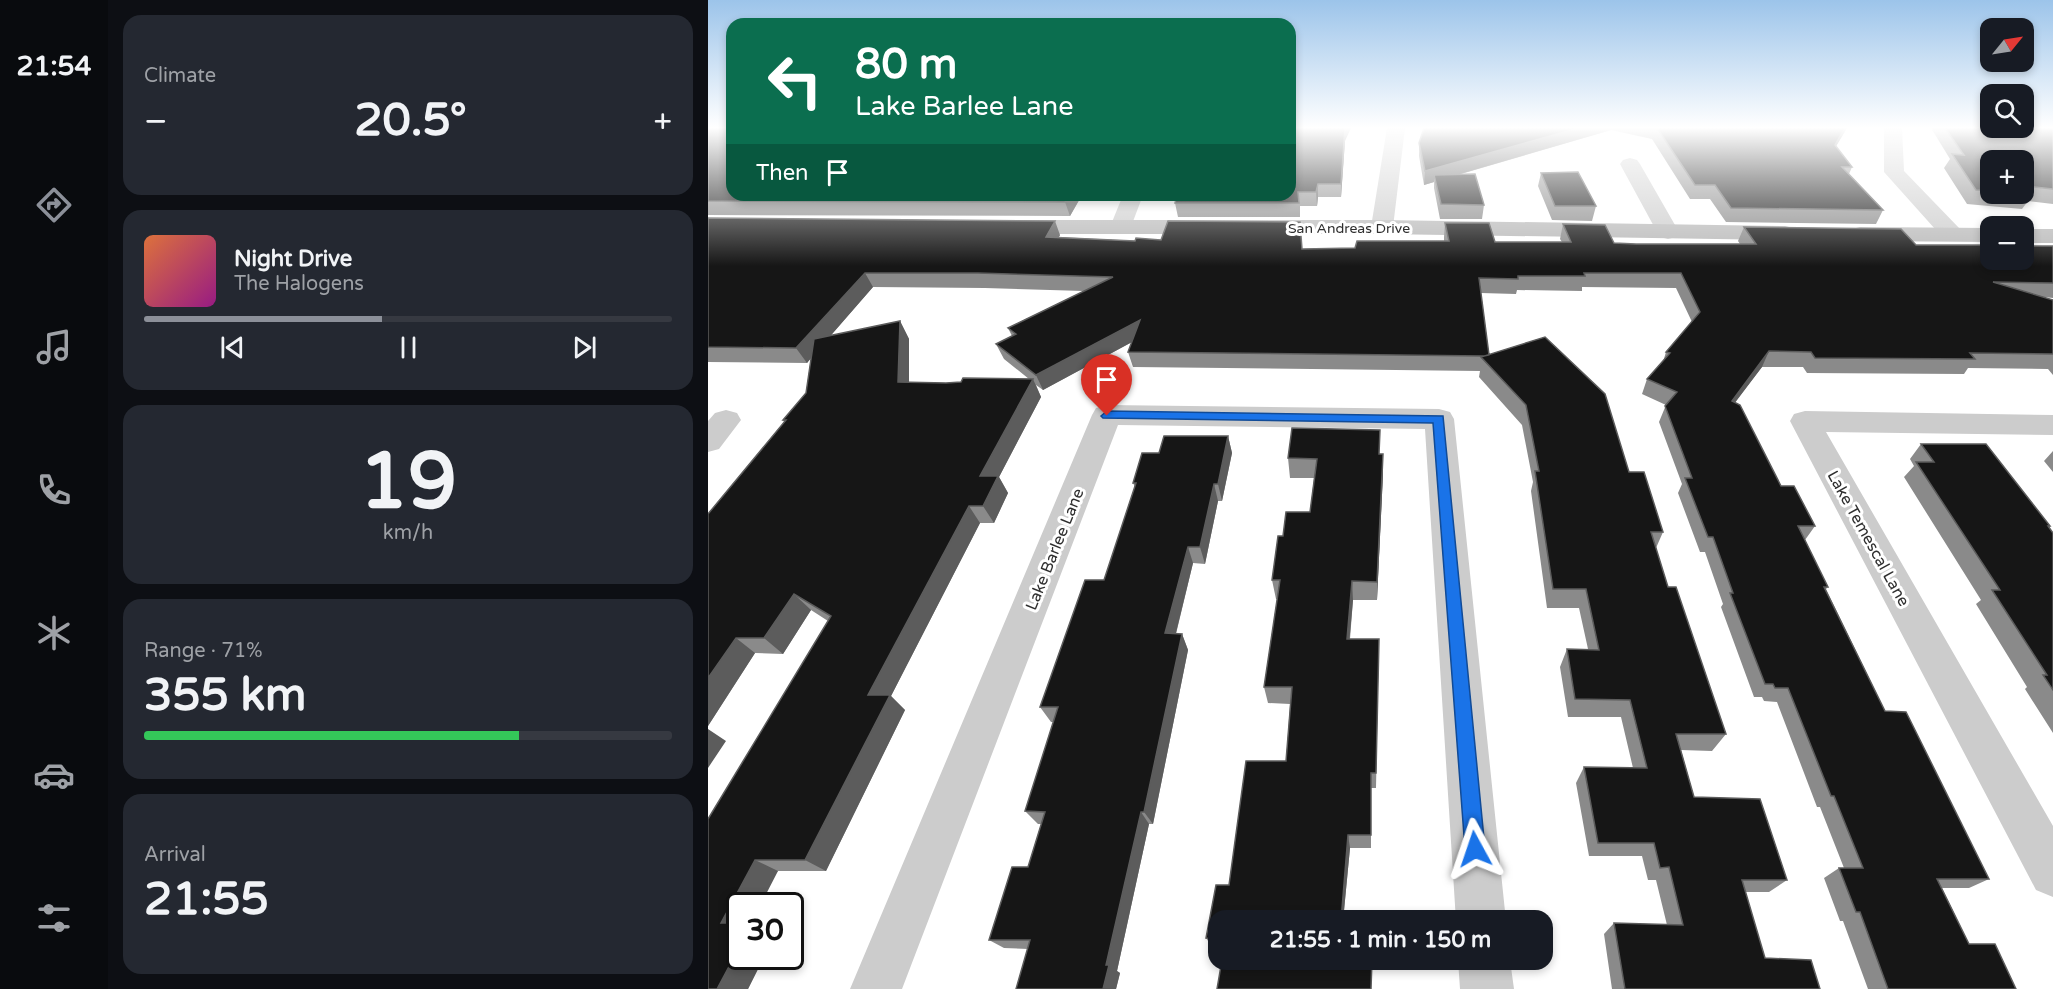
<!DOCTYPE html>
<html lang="en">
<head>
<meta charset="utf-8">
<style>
  :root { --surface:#171b24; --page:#242831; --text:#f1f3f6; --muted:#9ea1a6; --line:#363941; --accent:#8c9099 }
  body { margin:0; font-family:"Varela Round",sans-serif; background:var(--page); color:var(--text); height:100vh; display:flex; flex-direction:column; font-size:22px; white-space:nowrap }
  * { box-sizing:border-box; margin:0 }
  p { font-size:20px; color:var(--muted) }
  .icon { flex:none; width:33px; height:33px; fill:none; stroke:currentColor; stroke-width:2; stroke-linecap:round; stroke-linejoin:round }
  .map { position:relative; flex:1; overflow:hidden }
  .details { display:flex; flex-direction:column; gap:15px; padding:15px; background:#0d0f14; width:600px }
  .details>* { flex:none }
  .hud { position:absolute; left:18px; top:18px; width:570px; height:183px; border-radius:18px; box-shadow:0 3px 9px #0003; background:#0b6e4f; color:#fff; overflow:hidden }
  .needle { width:39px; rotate:60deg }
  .buttons { position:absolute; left:1272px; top:18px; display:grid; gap:12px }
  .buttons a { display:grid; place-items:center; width:54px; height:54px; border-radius:12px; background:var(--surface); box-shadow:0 3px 9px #0003; font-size:30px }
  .speed { position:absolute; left:18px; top:892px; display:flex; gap:12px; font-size:30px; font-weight:700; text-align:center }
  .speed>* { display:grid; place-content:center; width:78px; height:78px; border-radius:50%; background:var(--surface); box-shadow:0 3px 9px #0003; line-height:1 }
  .speed .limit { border:3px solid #111; border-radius:9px; background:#fff; color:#111 }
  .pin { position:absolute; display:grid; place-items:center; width:51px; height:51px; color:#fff; margin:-62px -26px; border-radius:50% 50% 50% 0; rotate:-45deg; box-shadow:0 0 6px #0007 }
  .pin .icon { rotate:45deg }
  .me { position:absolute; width:66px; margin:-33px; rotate:355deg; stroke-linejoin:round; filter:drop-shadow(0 0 4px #0008) }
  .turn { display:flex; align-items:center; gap:21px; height:126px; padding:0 30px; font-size:27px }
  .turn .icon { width:78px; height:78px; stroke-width:2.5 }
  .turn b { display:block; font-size:42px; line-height:51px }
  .then { display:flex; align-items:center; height:57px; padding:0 30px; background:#0003; gap:12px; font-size:22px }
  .big { font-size:45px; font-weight:700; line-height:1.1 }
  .details .tile { flex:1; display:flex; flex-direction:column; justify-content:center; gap:9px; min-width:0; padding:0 21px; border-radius:18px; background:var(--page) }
  .details .dial { align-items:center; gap:0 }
  .dial b { font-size:78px; line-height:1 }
  .song { display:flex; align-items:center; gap:18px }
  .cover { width:72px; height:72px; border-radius:9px; background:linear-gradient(135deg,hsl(20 70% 55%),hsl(310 70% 35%)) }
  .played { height:6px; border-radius:3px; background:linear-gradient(90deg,var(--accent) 45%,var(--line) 45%) }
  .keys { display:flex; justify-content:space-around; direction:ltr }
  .heat { display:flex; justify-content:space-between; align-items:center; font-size:33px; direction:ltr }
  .charge { height:9px; border-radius:4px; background:linear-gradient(90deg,#34c759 71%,var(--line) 0) }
  .trip { position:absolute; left:500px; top:910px; width:345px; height:60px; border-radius:18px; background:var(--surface); box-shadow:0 3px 9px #0003; font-weight:700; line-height:60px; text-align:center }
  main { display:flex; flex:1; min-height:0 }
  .menu { display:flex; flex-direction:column; width:108px; justify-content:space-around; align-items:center; background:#090b0e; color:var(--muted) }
  .menu .icon { width:42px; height:42px }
  .menu .current { color:var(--accent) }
  .menu b { font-size:27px; color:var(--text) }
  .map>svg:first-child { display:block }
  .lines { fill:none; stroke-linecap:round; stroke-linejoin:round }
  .street { fill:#ccc; fill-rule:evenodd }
  .secondary { fill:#b9b9b9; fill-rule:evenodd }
  .wall { fill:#8a8a8a; fill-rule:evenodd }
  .shaded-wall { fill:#5c5c5c }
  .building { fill:#161616; stroke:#5c5c5c; stroke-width:1.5 }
  .route { fill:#1a73e8; stroke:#114b97; stroke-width:1.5 }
  .labels { text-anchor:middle; stroke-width:6; stroke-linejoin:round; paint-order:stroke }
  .far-street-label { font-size:14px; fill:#2f2f2f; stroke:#fff }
  .street-label { font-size:16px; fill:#2f2f2f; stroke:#fff }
</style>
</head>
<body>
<main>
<nav class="menu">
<b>21:54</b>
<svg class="icon current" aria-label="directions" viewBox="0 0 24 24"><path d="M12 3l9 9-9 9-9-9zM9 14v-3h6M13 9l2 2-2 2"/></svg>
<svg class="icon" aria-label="music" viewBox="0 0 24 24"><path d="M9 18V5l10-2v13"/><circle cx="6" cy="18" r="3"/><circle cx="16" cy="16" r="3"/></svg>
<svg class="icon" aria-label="phone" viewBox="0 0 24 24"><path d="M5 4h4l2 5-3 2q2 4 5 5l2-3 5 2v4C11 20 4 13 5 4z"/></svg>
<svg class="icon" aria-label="climate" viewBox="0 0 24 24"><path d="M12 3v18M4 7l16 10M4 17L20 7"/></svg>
<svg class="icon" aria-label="car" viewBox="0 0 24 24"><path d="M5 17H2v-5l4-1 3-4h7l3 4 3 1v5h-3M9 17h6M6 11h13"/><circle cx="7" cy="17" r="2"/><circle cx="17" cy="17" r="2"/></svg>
<svg class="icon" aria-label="filters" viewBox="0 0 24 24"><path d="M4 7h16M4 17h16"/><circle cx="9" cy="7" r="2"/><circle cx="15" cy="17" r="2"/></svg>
</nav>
<section class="details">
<div class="tile"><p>Climate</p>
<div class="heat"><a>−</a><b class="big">20.5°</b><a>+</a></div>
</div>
<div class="tile">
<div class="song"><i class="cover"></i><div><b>Night Drive</b><p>The Halogens</p></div></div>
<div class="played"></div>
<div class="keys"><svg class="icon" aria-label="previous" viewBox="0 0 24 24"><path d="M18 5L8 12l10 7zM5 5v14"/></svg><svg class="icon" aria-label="pause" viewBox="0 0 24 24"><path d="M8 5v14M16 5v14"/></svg><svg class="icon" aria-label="next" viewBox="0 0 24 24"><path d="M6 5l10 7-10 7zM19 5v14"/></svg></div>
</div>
<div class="tile dial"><b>19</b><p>km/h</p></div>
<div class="tile"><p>Range · 71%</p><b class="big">355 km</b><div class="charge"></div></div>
<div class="tile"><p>Arrival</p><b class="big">21:55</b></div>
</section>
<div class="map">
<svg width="1345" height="989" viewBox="0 0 1345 989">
  <rect width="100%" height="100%" fill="#fff"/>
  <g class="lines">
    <!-- street -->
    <path class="street" d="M 679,128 L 697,128 L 685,227 L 682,232 L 674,234 L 666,232 L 663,227 Z
      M 1176,128 L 1194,128 L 1196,171 L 1252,229 L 1255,234 L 1252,239 L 1244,241 L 1236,239 L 1176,172 Z
      M 922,158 L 929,160 L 932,164 L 971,232 L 968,237 L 960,239 L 952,237 L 949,232 L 912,164 L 915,160 Z
      M 415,195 L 435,195 L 421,232 L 413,234 L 405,232 L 402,227 Z
      M 399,405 L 731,409 L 742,412 L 746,419 L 798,921 L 748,921 L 717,429 L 410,425 L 194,989 L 142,989 L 384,415 L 388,408 Z
      M 18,410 L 29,413 L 33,420 L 11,449 L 0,452 L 0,421 L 7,413 Z
      M 1097,411 L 1345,415 L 1345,435 L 1118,432 L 1345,826 L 1345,897 L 1328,890 L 1082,421 L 1086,414 Z
      M 750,960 L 802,960 L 806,989 L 752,989 Z"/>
    <!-- secondary -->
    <path class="secondary" d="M 303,220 L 674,220 L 1077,226 L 1085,228 L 1088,233 L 1085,238 L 1077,240 L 674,234 L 303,234 L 295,232 L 292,227 L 295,222 Z
      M 1152,227 L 1282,228 L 1282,242 L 1152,241 L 1144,239 L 1141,234 L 1144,229 Z
      M 1316,229 L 1345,229 L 1345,243 L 1316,243 Z"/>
  </g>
  <!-- wall -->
  <path class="wall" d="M 0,128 L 374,195 L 362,216 L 0,215 Z
    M 716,128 L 1139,128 L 1128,146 L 1144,167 L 1141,174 L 1175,210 L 1168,224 L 1018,222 L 1002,199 L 982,199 L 944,139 L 903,130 L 753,174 L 776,205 L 774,219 L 732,219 L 726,188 L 726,182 L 716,185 L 711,156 L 711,143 Z
    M 1223,128 L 1345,128 L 1345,204 L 1320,201 L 1314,209 L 1259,204 L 1236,168 L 1242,159 ZM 1282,160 L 1316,194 L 1282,194 Z
    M 637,141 L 633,197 L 610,197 L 609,206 L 592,206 L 592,217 L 470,217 L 467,203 Z
    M 833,173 L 888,206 L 884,221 L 844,220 L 830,186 Z
    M 0,218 L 352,235 L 351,237 L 594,249 L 647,248 L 736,241 L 736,237 L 737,223 L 787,242 L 854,242 L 852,239 L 855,224 L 906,243 L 928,244 L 1032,244 L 1030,241 L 1036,227 L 1208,245 L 1345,246 L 1345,298 L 1336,297 L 1345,300 L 1345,375 L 1340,369 L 1260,368 L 1256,374 L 1099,373 L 1095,367 L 1054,367 L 1027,402 L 1073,486 L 1107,526 L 1097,540 L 1120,587 L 1118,589 L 1177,711 L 1281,879 L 1261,888 L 1234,888 L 1261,944 L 1308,989 L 1160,989 L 1135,921 L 1132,921 L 1116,878 L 1131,868 L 1136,868 L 1112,807 L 1109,807 L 1069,702 L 1056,701 L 1054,697 L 1046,697 L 1013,607 L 1015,604 L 997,552 L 992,552 L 970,493 L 974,484 L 951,422 L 958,405 L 934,394 L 939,379 L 955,362 L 958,352 L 984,322 L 968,288 L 874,287 L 874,291 L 809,290 L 808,294 L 773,293 L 781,355 L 921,472 L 955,532 L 948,548 L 960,587 L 1018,734 L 1004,751 L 973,750 L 986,797 L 1079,880 L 1061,892 L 1037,892 L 1057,958 L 1112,989 L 904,989 L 896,934 L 906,923 L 959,925 L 948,880 L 940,880 L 934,856 L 881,856 L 868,783 L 876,767 L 925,768 L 913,717 L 860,717 L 852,667 L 859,649 L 880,649 L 871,608 L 839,608 L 823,491 L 825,482 L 814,425 L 771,377 L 772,371 L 425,367 L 420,352 L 424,342 L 335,390 L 328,385 L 333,397 L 291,477 L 300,493 L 286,523 L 272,523 L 183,696 L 197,710 L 118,871 L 70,871 L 32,906 L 32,957 L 56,957 L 40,989 L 0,989 L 120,621 L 103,610 L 75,654 L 47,653 L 0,726 L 0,514 L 76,422 L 75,420 L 98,393 L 103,357 L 99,363 L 0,362 ZM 165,287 L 277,288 L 376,291 L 300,328 L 304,336 L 288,344 L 296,359 L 321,379 L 238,383 L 201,382 L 201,339 L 192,321 L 122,336 Z
    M 520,436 L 524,453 L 514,501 L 510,501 L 497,564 L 485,563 L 468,634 L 474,634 L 480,650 L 445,824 L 441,824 L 409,971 L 412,973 L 408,989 L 308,989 L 320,949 L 296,948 L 281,940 L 320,867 L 333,824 L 330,824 L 317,811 L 346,722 L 343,722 L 332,707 L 396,580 L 427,487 L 425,483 L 451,453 Z
    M 1213,444 L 1342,526 L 1341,527 L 1345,533 L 1345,733 L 1317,689 L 1319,687 L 1268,604 L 1273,600 L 1196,477 L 1206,466 L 1202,459 Z
    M 1345,451 L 1345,472 L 1336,461 Z
    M 672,454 L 675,474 L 669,600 L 645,600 L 642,639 L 671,639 L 668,788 L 663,788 L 663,848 L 642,848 L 635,921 L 510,921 L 510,948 L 505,948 L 498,938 L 578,761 L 582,704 L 560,703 L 556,687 L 569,599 L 568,599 L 564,580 L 575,536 L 602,512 L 606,478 L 582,478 L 580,458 Z"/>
  <!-- shaded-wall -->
  <path class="shaded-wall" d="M 637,128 L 643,128 L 637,141 L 633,197 L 633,184 Z
    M 871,128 L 904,128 L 903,130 L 728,181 L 726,175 L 726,182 L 716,185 L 717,171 Z
    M 1137,128 L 1139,128 L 1121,158 L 1127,145 Z
    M 610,184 L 610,197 L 609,206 L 608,192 Z
    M 362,195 L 374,195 L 362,216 L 357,202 Z
    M 347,221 L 352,235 L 343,251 L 338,237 Z
    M 157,273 L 165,287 L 99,363 L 88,348 Z
    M 432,320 L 437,335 L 335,390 L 328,375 Z
    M 192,321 L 201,339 L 201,399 L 190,382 Z
    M 1061,351 L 1054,367 L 1017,416 L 1024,401 Z
    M 325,379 L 333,397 L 291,477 L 300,493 L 286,523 L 275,506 L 272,476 Z
    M 520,436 L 524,453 L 514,501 L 510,484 Z
    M 675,454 L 675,474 L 669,600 L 669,582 Z
    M 506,484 L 510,501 L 497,564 L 492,547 Z
    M 261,506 L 272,523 L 183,696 L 197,710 L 118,871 L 97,860 L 160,695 Z
    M 480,547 L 485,563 L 464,649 L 457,633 Z
    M 644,581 L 645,600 L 640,656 L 639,639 Z
    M 86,594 L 103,610 L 75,654 L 56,638 Z
    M 474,634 L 480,650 L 445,824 L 436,812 Z
    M 28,638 L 47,653 L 0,726 L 0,678 Z
    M 0,729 L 18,741 L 0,768 Z
    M 433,812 L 441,824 L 409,971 L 412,973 L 408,989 L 395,989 L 398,965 Z
    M 640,835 L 642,848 L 635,921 L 633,921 Z
    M 47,860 L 70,871 L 52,906 L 32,906 L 32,930 L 13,923 Z
    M 32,946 L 32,957 L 56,957 L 40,989 L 9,989 Z"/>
  <!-- building -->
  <path class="building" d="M 0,128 L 24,128 L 24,195 L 362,195 L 357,202 L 0,201 Z
    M 582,128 L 637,128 L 633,184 L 610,184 L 608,192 L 590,192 L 591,203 L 467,203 L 469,195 L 582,195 Z
    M 716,128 L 871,128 L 717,171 L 711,143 Z
    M 949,128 L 1137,128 L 1127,145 L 1144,167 L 1134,167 L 1175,210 L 1023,208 L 1007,185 L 987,185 Z
    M 1237,128 L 1345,128 L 1345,189 L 1317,186 L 1324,195 L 1305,194 L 1316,194 L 1316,160 L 1282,160 L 1282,191 L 1268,190 L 1244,154 L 1256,155 Z
    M 870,172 L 888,206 L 847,206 L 833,173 Z
    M 767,174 L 776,205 L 733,204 L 726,175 Z
    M 0,218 L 347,221 L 338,237 L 427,241 L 428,238 L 453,240 L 460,221 L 592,222 L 594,249 L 647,248 L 649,241 L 741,241 L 737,223 L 781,223 L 787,242 L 863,242 L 855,224 L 897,225 L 906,243 L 928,244 L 1048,244 L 1036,227 L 1193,229 L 1208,245 L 1282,245 L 1282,260 L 1316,260 L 1316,246 L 1345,246 L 1345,283 L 1285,282 L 1345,300 L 1345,354 L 1262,353 L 1267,359 L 1107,358 L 1103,352 L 1061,351 L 1024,401 L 1032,405 L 1073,486 L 1086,486 L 1107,526 L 1090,526 L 1120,587 L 1116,587 L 1177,711 L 1198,712 L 1281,879 L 1229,879 L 1261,944 L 1287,944 L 1308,989 L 1180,989 L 1152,912 L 1148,912 L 1131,868 L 1155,868 L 1126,796 L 1123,796 L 1080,688 L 1067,688 L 1065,684 L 1057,684 L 1022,593 L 1025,593 L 1005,537 L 1000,537 L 977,478 L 984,478 L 957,406 L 969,392 L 939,379 L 962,353 L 958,352 L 992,312 L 973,273 L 876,273 L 877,276 L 810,276 L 810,279 L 771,278 L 781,355 L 776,356 L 420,352 L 432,320 L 328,375 L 288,344 L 308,334 L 300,328 L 405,277 L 270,273 L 157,273 L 88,348 L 0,347 Z
    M 192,321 L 190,382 L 238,383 L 253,382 L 255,378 L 325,379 L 272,476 L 290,476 L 275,506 L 261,506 L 160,695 L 182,695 L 97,860 L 47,860 L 13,923 L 32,923 L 32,946 L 9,989 L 0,989 L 0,819 L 123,616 L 86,594 L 56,638 L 28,638 L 0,678 L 0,514 L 78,420 L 75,420 L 98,393 L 106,339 Z
    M 837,337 L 897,394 L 921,472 L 936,472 L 955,532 L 943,532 L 960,587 L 968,587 L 1018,734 L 968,734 L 986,797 L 1052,799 L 1079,880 L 1034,880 L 1057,958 L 1103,960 L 1112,989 L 917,989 L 906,923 L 975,925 L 961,867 L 952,868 L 946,843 L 890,843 L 876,767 L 939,768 L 922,700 L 867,699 L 859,649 L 891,650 L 878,589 L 845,589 L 827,471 L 831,471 L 818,405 L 773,357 Z
    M 584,428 L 672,430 L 671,454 L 675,454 L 669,582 L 644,581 L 639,639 L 671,639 L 668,773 L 663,773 L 663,835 L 640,835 L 633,921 L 510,921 L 510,939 L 498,938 L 508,885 L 521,885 L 538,761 L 578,761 L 584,687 L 556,687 L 572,580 L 564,580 L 570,536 L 575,536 L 578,512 L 602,512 L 609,459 L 580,458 Z
    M 456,436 L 520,436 L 510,484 L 506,484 L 492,547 L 480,547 L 457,633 L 474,634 L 436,812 L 433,812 L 398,965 L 401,965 L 395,989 L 308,989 L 322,940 L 281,940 L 304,867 L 320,867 L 337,812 L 317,811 L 350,707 L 332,707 L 377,580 L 396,580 L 428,483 L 425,483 L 434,453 L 451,453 Z
    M 1213,444 L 1278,444 L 1342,526 L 1340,526 L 1345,533 L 1345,690 L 1335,675 L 1339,675 L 1284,590 L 1292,590 L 1208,462 L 1226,462 Z
    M 514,960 L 664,960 L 663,989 L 509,989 Z"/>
  <!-- sky -->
  <linearGradient id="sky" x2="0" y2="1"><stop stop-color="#9cc4ea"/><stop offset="0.48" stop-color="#fff"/><stop offset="1" stop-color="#fff" stop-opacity="0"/></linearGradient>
  <rect width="1345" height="266" fill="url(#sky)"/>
  <!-- route -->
  <path class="route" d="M 399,411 L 735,416 L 777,849 L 774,856 L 767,859 L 760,856 L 757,849 L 725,423 L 395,418 L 393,416 Z"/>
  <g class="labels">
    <!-- far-street labels -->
    <g class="far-street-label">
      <text x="641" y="233">San Andreas Drive</text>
    </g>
    <!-- street labels -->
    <g class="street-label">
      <text transform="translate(1161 538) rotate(61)" y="6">Lake Temescal Lane</text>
      <text transform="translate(346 549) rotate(-68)" y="6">Lake Barlee Lane</text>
    </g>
  </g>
</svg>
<div class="buttons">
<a><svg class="needle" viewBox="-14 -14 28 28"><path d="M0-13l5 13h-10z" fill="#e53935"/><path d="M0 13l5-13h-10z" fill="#9ea1a6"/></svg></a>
<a><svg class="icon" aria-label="search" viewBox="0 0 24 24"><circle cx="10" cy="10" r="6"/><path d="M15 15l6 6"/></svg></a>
<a>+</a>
<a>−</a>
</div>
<div class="speed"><div class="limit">30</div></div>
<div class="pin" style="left:399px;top:416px;background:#d93025"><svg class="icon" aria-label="arrive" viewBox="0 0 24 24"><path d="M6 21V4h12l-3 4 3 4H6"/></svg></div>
<svg class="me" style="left:767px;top:849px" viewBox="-20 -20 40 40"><path d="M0-17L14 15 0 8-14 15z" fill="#1a73e8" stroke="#fff" stroke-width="4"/></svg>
<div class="trip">21:55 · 1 min · 150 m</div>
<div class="hud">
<div class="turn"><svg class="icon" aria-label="left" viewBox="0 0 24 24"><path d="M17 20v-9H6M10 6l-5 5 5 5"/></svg><div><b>80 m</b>Lake Barlee Lane</div></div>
<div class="then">Then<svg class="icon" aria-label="arrive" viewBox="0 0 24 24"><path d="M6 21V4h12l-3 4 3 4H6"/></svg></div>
</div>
</div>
</main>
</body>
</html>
